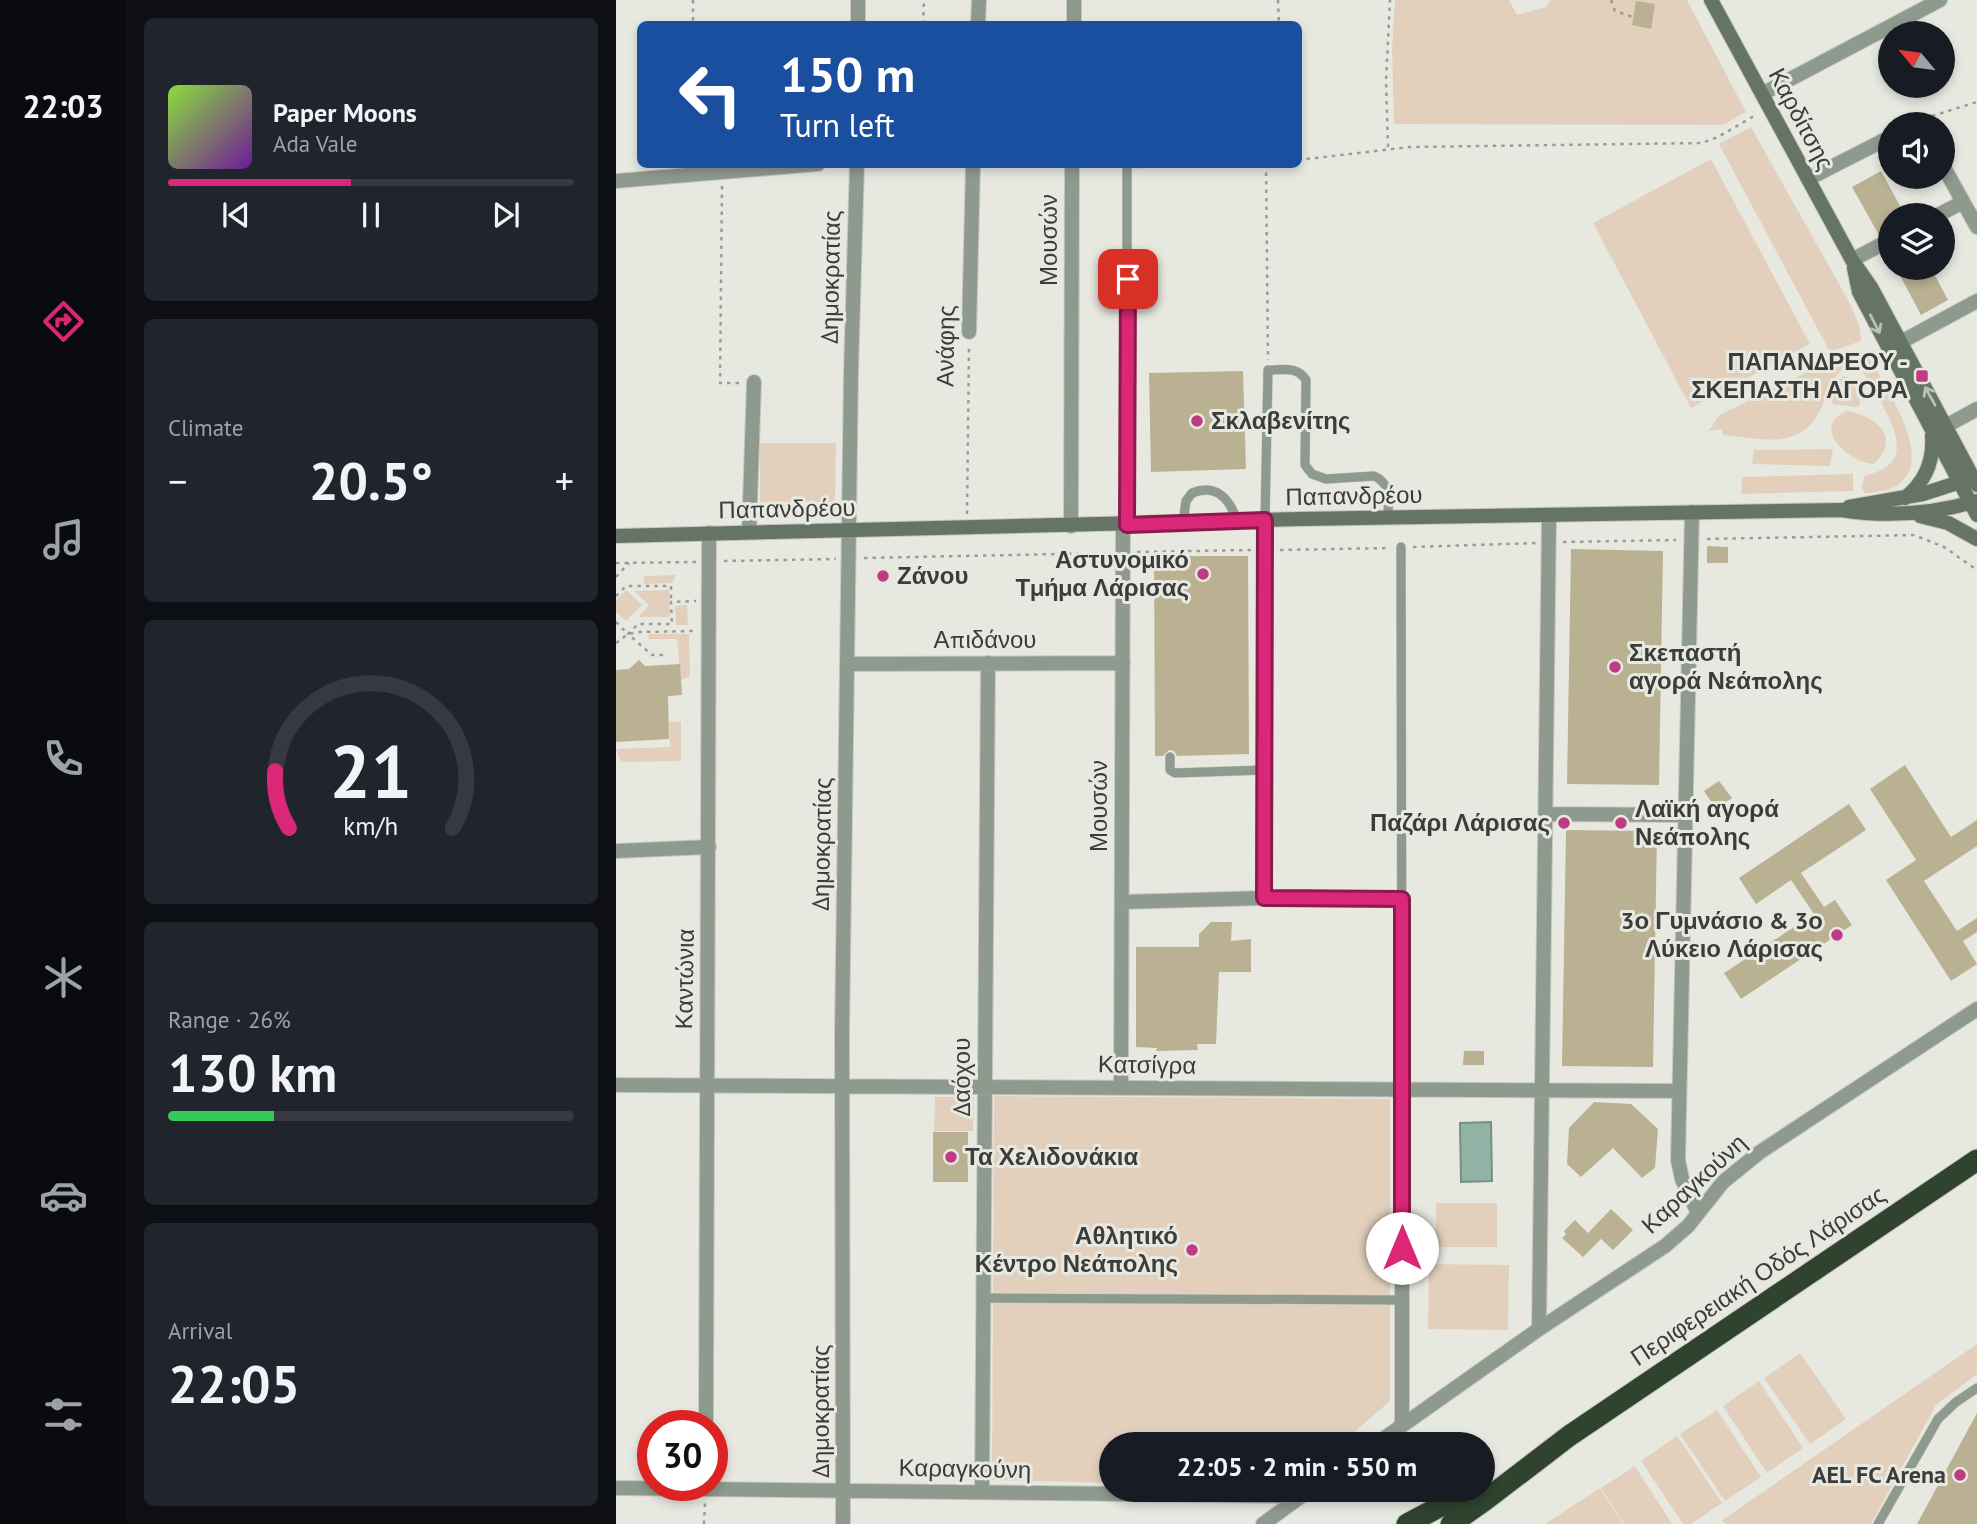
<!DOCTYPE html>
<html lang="en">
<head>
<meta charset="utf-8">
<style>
  :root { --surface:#171b24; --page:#20242c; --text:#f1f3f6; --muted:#9ea1a6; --line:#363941; --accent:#db2777 }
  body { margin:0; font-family:"PT Sans",sans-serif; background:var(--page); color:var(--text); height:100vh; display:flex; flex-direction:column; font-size:26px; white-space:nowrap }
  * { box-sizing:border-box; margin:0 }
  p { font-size:23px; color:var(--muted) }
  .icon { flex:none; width:38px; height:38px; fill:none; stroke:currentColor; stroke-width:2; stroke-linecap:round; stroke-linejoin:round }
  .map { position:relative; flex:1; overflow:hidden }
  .drawer { display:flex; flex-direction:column; gap:18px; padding:18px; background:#0d0f14; width:490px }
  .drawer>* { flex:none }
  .hud { position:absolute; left:21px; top:21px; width:665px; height:147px; border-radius:10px; box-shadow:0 4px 10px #0003; background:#1a4fa0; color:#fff; overflow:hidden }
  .needle { width:46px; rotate:299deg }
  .buttons { position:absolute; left:1262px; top:21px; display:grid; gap:14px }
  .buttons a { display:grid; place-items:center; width:77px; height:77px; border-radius:50%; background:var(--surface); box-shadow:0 4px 10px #0003; font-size:35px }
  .speed { position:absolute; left:21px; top:1410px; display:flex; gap:14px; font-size:35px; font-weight:700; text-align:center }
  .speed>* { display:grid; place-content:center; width:91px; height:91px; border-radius:50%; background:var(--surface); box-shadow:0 4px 10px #0003; line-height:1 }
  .speed .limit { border:10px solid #d22; background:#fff; color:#111 }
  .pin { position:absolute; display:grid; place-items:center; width:60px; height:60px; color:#fff; margin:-30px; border-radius:14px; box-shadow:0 4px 10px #0006 }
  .me { position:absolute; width:77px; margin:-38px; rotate:0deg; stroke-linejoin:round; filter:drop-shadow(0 0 5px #0008) }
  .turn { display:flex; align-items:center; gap:24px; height:147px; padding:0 28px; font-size:32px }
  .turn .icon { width:91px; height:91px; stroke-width:2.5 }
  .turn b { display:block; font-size:49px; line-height:60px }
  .big { font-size:52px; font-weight:800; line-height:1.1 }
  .drawer .card { flex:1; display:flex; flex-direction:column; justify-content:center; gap:10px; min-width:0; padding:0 24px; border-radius:10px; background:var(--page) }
  .drawer .dial { align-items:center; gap:0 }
  .dial svg { height:182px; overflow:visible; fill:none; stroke:var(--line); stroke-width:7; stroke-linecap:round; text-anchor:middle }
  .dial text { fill:var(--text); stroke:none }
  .song { display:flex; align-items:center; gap:21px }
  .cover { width:84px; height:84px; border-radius:10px; background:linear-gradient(135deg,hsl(90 70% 55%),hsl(280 70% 35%)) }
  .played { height:7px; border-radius:4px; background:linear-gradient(90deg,var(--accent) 45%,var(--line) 45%) }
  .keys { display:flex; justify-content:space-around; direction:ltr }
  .heat { display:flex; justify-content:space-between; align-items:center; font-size:38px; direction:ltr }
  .charge { height:10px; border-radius:5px; background:linear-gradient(90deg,#34c759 26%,var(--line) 0) }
  .trip { position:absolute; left:483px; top:1432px; width:396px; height:70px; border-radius:35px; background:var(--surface); box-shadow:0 4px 10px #0003; font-weight:800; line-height:70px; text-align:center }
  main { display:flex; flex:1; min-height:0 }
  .tabs { display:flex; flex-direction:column; width:126px; justify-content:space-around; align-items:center; background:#090b0e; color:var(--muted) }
  .tabs .icon { width:49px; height:49px }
  .tabs .active { color:var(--accent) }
  .tabs b { font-size:32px; color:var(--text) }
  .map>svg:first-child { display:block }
  .green { fill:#e2d0bd }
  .water { fill:#90b3a6; stroke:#779086; stroke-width:2 }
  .building { fill:#bab192 }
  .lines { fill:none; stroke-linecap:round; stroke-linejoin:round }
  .lane-casing { stroke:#c5c7c0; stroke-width:10 }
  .street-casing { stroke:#c5c7c0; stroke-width:16 }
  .secondary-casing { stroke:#c5c7c0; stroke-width:16 }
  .highway-casing { stroke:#c5c7c0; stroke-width:23 }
  .path { stroke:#9b9c96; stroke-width:2.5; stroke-dasharray:3.5 5; stroke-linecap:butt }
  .lane { stroke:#8f9a8f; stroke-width:9 }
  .street { stroke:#8f9a8f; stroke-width:14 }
  .secondary { stroke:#657465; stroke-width:14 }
  .highway { stroke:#2f432f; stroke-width:21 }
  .oneway { stroke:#bac0b6 }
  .route-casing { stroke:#8e194d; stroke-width:18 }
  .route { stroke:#db2777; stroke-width:12 }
  .poi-dot { fill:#bf3c82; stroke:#e7e9e1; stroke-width:2.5 }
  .labels { text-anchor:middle; stroke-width:6; stroke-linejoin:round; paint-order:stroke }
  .street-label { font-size:24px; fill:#3c3d3a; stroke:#e7e9e1 }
  .poi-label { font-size:24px; font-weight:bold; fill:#3c3d3a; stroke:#e7e9e1; text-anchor:end }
</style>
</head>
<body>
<main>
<nav class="tabs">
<b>22:03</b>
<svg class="icon active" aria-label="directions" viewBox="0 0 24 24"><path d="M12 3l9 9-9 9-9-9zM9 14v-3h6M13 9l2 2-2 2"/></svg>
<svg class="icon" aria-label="music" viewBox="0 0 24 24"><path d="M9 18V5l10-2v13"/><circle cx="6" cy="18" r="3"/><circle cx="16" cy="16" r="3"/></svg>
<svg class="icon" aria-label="phone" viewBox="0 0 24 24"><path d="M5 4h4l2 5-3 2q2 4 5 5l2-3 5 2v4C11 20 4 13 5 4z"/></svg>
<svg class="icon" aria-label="climate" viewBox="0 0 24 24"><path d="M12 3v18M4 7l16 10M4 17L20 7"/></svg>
<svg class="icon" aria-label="car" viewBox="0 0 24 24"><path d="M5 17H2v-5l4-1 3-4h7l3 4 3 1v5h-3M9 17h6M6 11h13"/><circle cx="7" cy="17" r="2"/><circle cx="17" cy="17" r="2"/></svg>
<svg class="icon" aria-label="filters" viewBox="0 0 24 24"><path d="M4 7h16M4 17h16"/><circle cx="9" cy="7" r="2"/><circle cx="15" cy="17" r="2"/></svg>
</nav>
<section class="drawer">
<div class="card">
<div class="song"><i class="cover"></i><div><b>Paper Moons</b><p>Ada Vale</p></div></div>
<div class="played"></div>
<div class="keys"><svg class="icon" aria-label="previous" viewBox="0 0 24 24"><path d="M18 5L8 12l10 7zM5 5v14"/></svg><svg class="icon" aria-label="pause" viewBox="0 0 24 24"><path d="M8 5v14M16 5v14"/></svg><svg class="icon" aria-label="next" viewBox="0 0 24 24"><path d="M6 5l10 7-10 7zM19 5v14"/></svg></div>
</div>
<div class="card"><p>Climate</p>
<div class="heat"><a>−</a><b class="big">20.5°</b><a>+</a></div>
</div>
<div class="card dial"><svg viewBox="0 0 100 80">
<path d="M14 69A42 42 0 1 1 86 69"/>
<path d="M14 69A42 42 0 0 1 8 44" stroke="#db2777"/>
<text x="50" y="56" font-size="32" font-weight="700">21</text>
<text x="50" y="72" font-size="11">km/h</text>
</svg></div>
<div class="card"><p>Range · 26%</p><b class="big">130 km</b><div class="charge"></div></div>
<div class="card"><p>Arrival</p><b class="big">22:05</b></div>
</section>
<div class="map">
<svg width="1361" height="1524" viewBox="0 0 1361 1524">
  <rect width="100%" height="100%" fill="#e7e9e1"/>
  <!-- green -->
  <path class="green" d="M 779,0 L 893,0 L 901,15 L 930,7 L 935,0 L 1071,0 L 1130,112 L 1107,125 L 778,124 L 776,48 Z
    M 1135,127 L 1232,300 L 1243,324 L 1245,341 L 1214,352 L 1103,144 Z
    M 1095,159 L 1194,344 L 1075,408 L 977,223 Z
    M 1249,352 C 1273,391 1341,490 1249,493 L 1245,488 L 1249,476 C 1260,472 1270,470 1277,460 C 1294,437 1251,382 1240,360 Z
    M 1219,361 L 1226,364 L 1227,368 C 1214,380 1211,396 1204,411 C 1184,451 1143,438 1107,435 L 1106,429 L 1093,431 L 1103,415 L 1212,362 Z
    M 1228,376 C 1238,381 1244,394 1244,405 L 1239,407 L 1217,404 C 1213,394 1219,382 1228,376 Z
    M 1231,411 C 1260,416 1286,437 1258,464 C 1232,463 1193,426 1231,411 Z
    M 144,443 L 220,443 L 219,502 L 144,502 Z
    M 1217,449 L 1214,466 L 1136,464 L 1138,450 Z
    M 1237,474 L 1237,491 L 1125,494 L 1126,477 Z
    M 60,575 L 56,583 L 28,584 L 28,576 Z
    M 10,590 L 26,605 L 10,621 L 0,612 L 0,600 Z
    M 53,590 L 54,617 L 22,617 L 33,605 L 18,591 Z
    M 71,605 L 72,625 L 60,625 L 59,606 Z
    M 32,634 L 73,634 L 74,676 L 65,680 L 61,639 L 33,639 Z
    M 53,722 L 65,722 L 65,761 L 5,762 L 0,749 L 54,747 Z
    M 378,1096 L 774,1099 L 774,1401 L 725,1444 L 495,1444 L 495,1483 L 376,1480 Z
    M 319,1097 L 358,1097 L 357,1131 L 318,1131 Z
    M 820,1203 L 881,1203 L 881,1247 L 820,1247 Z
    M 813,1264 L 893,1265 L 892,1330 L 812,1329 Z
    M 1361,1344 L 1361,1374 L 1320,1405 L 1255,1524 L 1111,1524 L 1105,1521 Z
    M 1184,1353 L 1230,1419 L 1194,1444 L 1148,1378 Z
    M 1143,1381 L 1187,1448 L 1151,1473 L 1107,1406 Z
    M 1101,1410 L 1145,1477 L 1109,1501 L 1064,1434 Z
    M 1061,1436 L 1106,1503 L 1075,1524 L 1067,1524 L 1025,1461 Z
    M 1019,1466 L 1056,1524 L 1008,1524 L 985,1488 Z
    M 984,1488 L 1007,1524 L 929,1524 Z"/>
  <!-- water -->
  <path class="water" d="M 875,1122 L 876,1181 L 845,1182 L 844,1123 Z"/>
  <!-- building -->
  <path class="building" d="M 1020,1 L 1039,4 L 1035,29 L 1016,25 Z
    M 1265,171 L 1289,215 L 1274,215 L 1274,230 L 1263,235 L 1236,187 Z
    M 1280,268 L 1315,268 L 1332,300 L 1305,315 Z
    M 627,371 L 630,469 L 535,472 L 533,373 Z
    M 1091,546 L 1112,547 L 1112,563 L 1091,563 Z
    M 955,549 L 1047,551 L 1043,785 L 951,784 Z
    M 538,556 L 632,556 L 633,754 L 561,756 L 558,751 L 553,750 L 547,756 L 539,756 Z
    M 23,660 L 29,666 L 64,664 L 66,695 L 52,696 L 53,739 L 0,742 L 0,670 L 13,669 Z
    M 1289,765 L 1335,837 L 1361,820 L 1361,846 L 1308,881 L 1341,931 L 1361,918 L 1361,932 L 1347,941 L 1361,964 L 1335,981 L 1270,880 L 1300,860 L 1254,789 Z
    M 1103,781 L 1116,798 L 1100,809 L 1088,791 Z
    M 1233,804 L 1250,830 L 1185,873 L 1208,907 L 1219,900 L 1236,925 L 1125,999 L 1108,973 L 1198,914 L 1175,880 L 1140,904 L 1123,878 Z
    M 950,830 L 1041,831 L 1037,1067 L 946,1066 Z
    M 595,922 L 616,922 L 615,941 L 635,939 L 635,972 L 603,972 L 600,1044 L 581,1044 L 582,1050 L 540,1051 L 541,1048 L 520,1047 L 520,947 L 583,947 L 583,934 Z
    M 848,1051 L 868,1051 L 868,1065 L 847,1065 Z
    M 978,1102 L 1015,1104 L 1042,1129 L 1039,1168 L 1026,1178 L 997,1148 L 965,1177 L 951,1164 L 953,1128 Z
    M 317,1132 L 352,1132 L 352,1182 L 317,1182 Z
    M 995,1209 L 1017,1230 L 997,1250 L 985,1239 L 967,1257 L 946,1238 L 950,1234 L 948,1231 L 959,1220 L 972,1233 Z
    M 1361,1413 L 1361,1524 L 1301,1524 Z"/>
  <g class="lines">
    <defs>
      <path id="lane" d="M 649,520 L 652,370 C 668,370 681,366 690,380 L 689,465 L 696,474 L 710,479 L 758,476 C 776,484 772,500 772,517
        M 567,523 L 570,501 L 576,493 C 600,483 614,499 621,521
        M 511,525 L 511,167
        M 785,547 L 786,1091
        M 554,757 L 554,770 L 559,773 L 648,770
        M 648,898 L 786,899
        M 369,1298 L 786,1300
        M 1262,1524 L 1322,1419 L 1340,1402 L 1361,1388"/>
      <path id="street" d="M 242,24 L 242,0
        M 362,24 L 363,0
        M 458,24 L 458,0
        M 1146,94 L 1324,0
        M 1299,124 L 1303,122 L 1304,124
        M 1326,164 L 1361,227
        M 1192,179 L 1274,137
        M 0,181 L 202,164
        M 1322,215 L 1347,202
        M 1236,260 L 1274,240
        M 353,332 L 357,164
        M 1285,342 L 1361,301
        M 1330,426 L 1361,409
        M 1076,512 L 1062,1160 L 1066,1179 L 1082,1213
        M 455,526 L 456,164
        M 133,532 L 138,382
        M 232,664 L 507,663
        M 931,814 L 1069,815
        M 0,851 L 93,847
        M 506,902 L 648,898 L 649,520
        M 0,1085 L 1062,1091
        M 505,1087 L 507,525
        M 786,1091 L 786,1425
        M 923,1329 L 933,516
        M 90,1426 L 93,533
        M 760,1444 L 923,1329 L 1049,1246 L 1072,1226 L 1107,1182 L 1144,1152 L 1361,1009
        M 0,1488 L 686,1496
        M 366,1492 L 372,663
        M 227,1524 L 226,1034 L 235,372 L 241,164
        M 647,1524 L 695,1489"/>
      <path id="secondary" d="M 1095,0 L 1236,260 L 1255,287 L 1361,485
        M 1238,268 L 1243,292 L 1361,515
        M 1289,498 C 1309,482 1318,462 1316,436
        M 1233,507 L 1307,494 L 1350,480
        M 1304,516 L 1332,523 L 1361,539
        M 0,536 L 684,519 L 1225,510 C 1270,517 1317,514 1361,501"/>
      <path id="highway" d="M 791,1524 L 857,1489
        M 835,1524 L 868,1501 L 953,1436 L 1361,1160"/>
    </defs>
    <!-- lane casing -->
    <use href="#lane" class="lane-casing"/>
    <!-- street casing -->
    <use href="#street" class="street-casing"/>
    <!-- secondary casing -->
    <use href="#secondary" class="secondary-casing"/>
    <!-- highway casing -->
    <use href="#highway" class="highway-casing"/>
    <!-- path -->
    <path class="path" d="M 77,0 L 77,24
      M 662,0 L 663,24
      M 995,0 L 999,11 L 1017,17
      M 307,24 L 308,0
      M 1316,116 L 1361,102
      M 772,147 L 770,81 L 774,0
      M 682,160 L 794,147 L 1086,143 L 1102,137 L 1138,116
      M 650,164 L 652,360
      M 521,167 L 637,164
      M 106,186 L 104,383 L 124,383
      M 351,514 L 353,345
      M 1091,539 L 1298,535 L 1328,547 L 1361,570
      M 947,542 L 1060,540
      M 797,547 L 920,543
      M 664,550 L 773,548
      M 521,552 L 636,550
      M 248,558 L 493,553
      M 108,561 L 220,559
      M 0,563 L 80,562
      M 0,577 L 13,563
      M 0,596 L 10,586 L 55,586 L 55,602
      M 0,622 L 12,634
      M 0,643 L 12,634 L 22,632 L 80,631
      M 47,655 L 36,655 L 12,634 L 22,624 L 56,624 L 55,602 L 80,601
      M 88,1524 L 89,1503"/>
    <!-- lane -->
    <use href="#lane" class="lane"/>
    <!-- street -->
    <use href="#street" class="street"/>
    <!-- secondary -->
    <use href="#secondary" class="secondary"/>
    <!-- highway -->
    <use href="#highway" class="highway"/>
  </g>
  <!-- one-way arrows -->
  <defs><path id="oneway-shaft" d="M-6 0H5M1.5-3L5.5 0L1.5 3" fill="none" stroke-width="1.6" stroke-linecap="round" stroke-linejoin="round" transform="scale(1.75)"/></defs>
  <g class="oneway">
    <use href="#oneway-shaft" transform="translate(1259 324) rotate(63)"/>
    <use href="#oneway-shaft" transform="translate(1314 396) rotate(-119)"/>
  </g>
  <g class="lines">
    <defs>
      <path id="route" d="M 512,279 L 511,525 L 649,520 L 648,898 L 786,899 L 786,1248"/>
    </defs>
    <!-- route casing -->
    <use href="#route" class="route-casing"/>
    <!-- route -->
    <use href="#route" class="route"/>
  </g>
  <!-- markers -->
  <g class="poi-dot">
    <rect x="1299" y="369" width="14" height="14" rx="3.5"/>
    <circle cx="581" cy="421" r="7"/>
    <circle cx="587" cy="574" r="7"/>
    <circle cx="267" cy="576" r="7"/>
    <circle cx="999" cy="667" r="7"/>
    <circle cx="948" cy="823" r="7"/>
    <circle cx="1005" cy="823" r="7"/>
    <circle cx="1221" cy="935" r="7"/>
    <circle cx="335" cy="1157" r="7"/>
    <circle cx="576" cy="1250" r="7"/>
    <circle cx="1344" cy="1475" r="7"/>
  </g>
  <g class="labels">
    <!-- street labels -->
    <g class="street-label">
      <text transform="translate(1185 119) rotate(62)" y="8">Καρδίτσης</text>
      <text transform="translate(433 240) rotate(-90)" y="8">Μουσών</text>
      <text transform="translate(215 277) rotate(-89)" y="8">Δημοκρατίας</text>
      <text transform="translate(330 346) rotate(-89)" y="8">Ανάφης</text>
      <text transform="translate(738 496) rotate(-1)" y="8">Παπανδρέου</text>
      <text transform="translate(171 509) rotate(-1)" y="8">Παπανδρέου</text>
      <text x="369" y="648">Απιδάνου</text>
      <text transform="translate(483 806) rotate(-90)" y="8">Μουσών</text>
      <text transform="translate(206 844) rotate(-89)" y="8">Δημοκρατίας</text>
      <text transform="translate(69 979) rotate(-89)" y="8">Καντώνια</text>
      <text transform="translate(531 1065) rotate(1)" y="8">Κατσίγρα</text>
      <text transform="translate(346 1077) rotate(-90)" y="8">Δαόχου</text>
      <text transform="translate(1078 1184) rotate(-43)" y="8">Καραγκούνη</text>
      <text transform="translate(1142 1276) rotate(-34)" y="8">Περιφερειακή Οδός Λάρισας</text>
      <text transform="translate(205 1411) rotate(-90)" y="8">Δημοκρατίας</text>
      <text transform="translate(349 1469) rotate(1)" y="8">Καραγκούνη</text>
    </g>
    <!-- poi labels -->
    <g class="poi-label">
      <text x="1292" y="370">ΠΑΠΑΝΔΡΕΟΥ -<tspan x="1292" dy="28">ΣΚΕΠΑΣΤΗ ΑΓΟΡΑ</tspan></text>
      <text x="595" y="429" text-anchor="start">Σκλαβενίτης</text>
      <text x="573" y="568">Αστυνομικό<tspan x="573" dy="28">Τμήμα Λάρισας</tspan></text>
      <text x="281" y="584" text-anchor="start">Ζάνου</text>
      <text x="1013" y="661" text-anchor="start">Σκεπαστή<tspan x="1013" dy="28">αγορά Νεάπολης</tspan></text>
      <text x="1019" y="817" text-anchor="start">Λαϊκή αγορά<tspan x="1019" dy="28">Νεάπολης</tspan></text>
      <text x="934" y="831">Παζάρι Λάρισας</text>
      <text x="1207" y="929">3ο Γυμνάσιο &amp; 3ο<tspan x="1207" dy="28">Λύκειο Λάρισας</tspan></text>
      <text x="349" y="1165" text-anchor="start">Τα Χελιδονάκια</text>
      <text x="562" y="1244">Αθλητικό<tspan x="562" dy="28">Κέντρο Νεάπολης</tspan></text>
      <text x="1330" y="1483">AEL FC Arena</text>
    </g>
  </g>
</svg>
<div class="buttons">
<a><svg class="needle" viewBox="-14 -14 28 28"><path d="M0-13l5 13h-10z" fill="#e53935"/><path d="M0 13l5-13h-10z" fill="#9ea1a6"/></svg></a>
<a><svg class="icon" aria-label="sound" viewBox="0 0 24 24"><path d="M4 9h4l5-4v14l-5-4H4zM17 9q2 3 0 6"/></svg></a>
<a><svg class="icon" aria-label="layers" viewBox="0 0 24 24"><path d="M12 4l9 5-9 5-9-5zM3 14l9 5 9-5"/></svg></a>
</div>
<div class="speed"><div class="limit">30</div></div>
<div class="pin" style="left:512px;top:279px;background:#d93025"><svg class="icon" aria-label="arrive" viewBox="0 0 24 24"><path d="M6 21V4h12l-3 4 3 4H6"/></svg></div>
<svg class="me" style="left:786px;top:1248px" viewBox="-20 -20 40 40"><circle r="19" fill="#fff"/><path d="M0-13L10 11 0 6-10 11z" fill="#db2777"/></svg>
<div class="trip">22:05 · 2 min · 550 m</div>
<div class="hud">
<div class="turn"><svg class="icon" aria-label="left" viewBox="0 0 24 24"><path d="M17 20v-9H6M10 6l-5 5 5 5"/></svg><div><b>150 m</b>Turn left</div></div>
</div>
</div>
</main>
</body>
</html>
